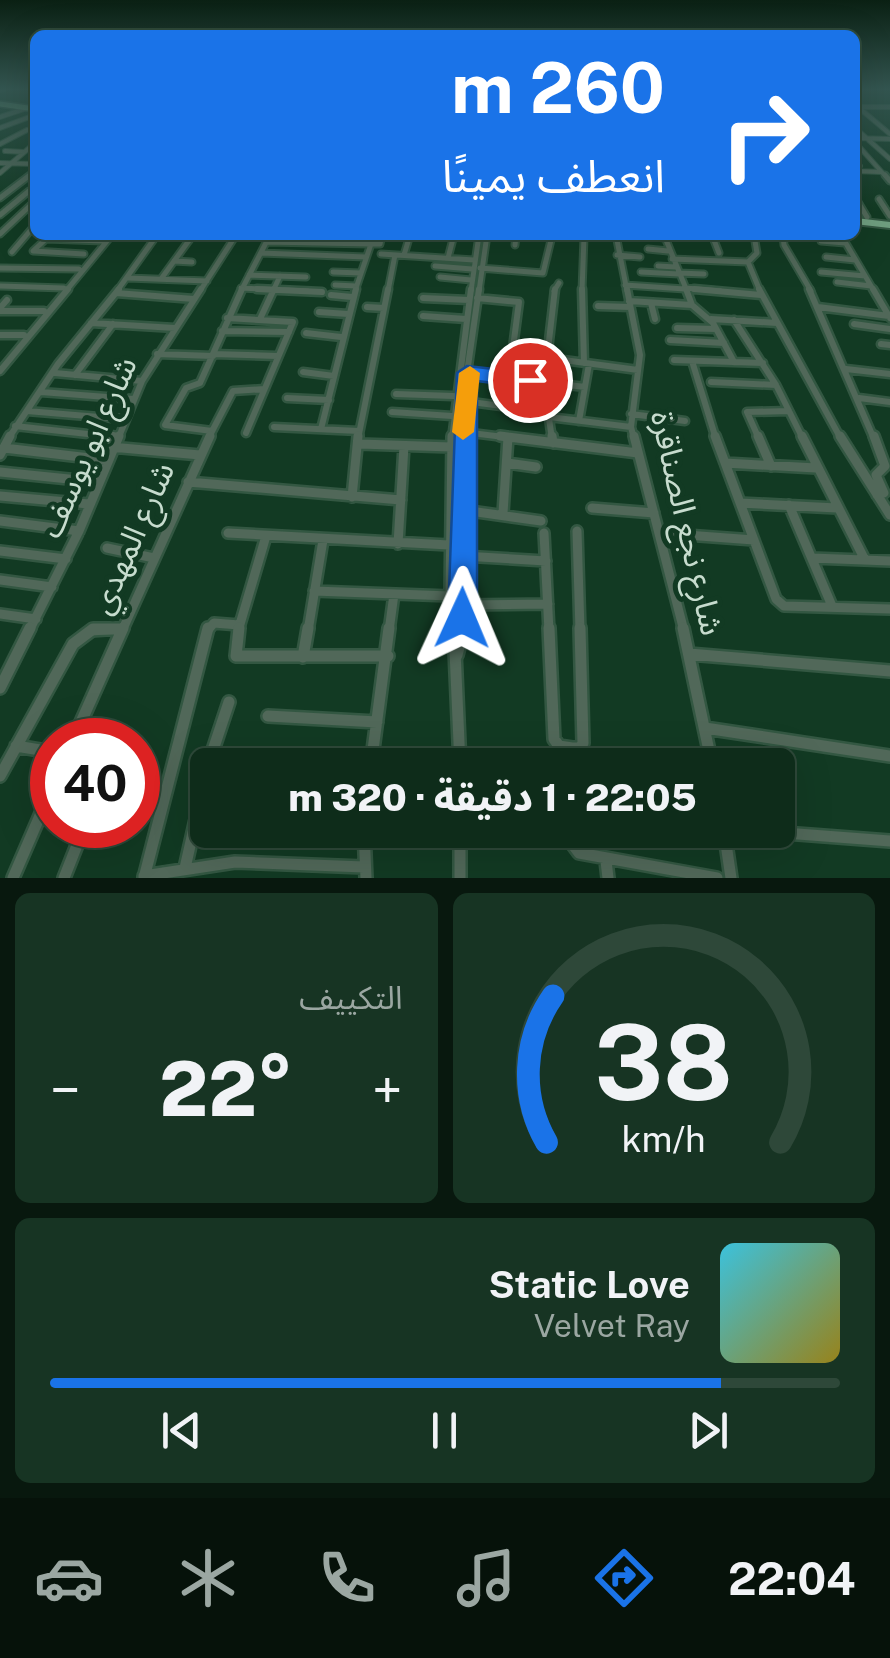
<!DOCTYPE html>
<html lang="ar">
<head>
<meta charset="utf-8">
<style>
  :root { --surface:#0e2c1a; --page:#173423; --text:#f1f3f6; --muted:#9ba7a2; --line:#2e4839; --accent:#1a73e8 }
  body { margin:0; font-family:"Public Sans","Noto Sans Arabic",sans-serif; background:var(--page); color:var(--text); direction:rtl; height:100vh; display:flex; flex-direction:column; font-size:38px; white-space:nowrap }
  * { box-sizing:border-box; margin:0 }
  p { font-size:32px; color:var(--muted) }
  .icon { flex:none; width:55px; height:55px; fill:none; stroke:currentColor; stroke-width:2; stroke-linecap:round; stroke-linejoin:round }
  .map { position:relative; height:878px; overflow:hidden; direction:ltr }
  .drawer { display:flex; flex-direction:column; gap:15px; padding:15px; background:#08180e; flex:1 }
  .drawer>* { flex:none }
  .hud { position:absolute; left:30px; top:30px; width:830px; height:210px; border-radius:15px; box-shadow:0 10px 40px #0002,0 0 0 2px var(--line); direction:rtl; background:#1a73e8; color:#fff; overflow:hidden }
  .speed { position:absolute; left:30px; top:718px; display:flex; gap:20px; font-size:50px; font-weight:700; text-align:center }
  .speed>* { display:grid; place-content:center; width:130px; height:130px; border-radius:50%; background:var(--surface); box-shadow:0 10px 40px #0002,0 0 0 2px var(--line); line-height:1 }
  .speed .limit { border:15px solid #d22; background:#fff; color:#111 }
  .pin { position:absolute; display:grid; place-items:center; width:85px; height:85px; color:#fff; margin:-42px; border:5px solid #fff; border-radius:50%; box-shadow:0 2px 10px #0007 }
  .me { position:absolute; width:110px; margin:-55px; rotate:1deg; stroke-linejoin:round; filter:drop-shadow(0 0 8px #0008) }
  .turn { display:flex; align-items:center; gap:35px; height:210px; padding:0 30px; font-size:45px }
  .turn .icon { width:130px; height:130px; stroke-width:2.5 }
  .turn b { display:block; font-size:70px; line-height:85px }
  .big { font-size:75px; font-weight:800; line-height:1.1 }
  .drawer .widget { flex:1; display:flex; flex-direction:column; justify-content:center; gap:15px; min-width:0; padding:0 35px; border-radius:15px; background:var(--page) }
  .drawer .dial { align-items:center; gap:0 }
  .dial svg { height:260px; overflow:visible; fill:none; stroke:var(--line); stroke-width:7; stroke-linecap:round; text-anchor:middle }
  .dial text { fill:var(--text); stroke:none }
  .song { display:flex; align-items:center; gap:30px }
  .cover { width:120px; height:120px; border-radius:15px; background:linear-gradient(135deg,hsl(190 70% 55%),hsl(50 70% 35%)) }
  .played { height:10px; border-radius:5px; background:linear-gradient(90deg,var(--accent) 85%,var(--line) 85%) }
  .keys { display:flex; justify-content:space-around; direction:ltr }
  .heat { display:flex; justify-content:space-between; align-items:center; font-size:55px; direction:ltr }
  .drawer .tiles { flex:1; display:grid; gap:15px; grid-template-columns:1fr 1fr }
  .widget:last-child { grid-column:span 2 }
  .trip { position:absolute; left:190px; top:748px; width:605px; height:100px; border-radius:15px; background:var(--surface); box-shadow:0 10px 40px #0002,0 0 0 2px var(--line); font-weight:800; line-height:100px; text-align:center; direction:rtl }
  .tab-bar { display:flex; height:160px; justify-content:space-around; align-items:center; background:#06120a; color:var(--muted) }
  .tab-bar .icon { width:70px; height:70px }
  .tab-bar .selected { color:var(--accent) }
  .tab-bar b { font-size:45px; color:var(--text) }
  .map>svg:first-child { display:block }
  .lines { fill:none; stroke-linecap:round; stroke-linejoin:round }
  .minor-far4-casing { stroke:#335742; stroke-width:6 }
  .minor-far3-casing { stroke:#335742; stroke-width:9 }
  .minor-far2-casing { stroke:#335742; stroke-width:11 }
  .minor-far1-casing { stroke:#335742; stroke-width:14 }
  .minor-casing { stroke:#335742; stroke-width:16 }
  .major-far1-casing { stroke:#335742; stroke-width:8 }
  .major-casing { stroke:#335742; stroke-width:10 }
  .minor-far4 { stroke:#516859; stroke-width:4 }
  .minor-far3 { stroke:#516859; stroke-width:5 }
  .minor-far2 { stroke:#516859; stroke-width:6 }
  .minor-far1 { stroke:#516859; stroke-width:9 }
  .minor { stroke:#516859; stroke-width:11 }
  .major-far1 { stroke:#6f9e7f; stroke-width:5 }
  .major { stroke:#6f9e7f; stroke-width:6 }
  .route { fill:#1a73e8; stroke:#114b97; stroke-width:2.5 }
  .slow { fill:#f59e0b }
  .labels { text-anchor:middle; stroke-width:10; stroke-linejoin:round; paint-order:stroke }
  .street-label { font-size:32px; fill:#c7dcce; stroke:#123a23 }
</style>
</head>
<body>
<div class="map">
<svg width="890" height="878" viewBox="0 0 890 878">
  <rect width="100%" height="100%" fill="#123a23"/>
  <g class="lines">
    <defs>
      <path id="minor-far4" d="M 0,90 L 4,89
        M 890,107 L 858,107 L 890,134
        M 0,117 L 27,108
        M 0,128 L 35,115
        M 855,128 L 890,159
        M 855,138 L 890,139
        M 855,142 L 887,178
        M 0,144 L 27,130
        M 5,151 L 24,152
        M 855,160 L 860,166
        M 0,163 L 35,164
        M 855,171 L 881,172
        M 0,173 L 35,143
        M 26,178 L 35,171"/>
      <path id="minor-far3" d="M 885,175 L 890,181
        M 855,197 L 867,217
        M 0,198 L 30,175
        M 879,199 L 890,216
        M 0,215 L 29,191
        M 0,234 L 35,201
        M 535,235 L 539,235
        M 616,235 L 627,291
        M 664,235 L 687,291
        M 712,235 L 719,253
        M 754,235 L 757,253 L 748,262 L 760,291
        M 783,235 L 784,245 L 811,291
        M 841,235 L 874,291
        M 643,236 L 665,238
        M 821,241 L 845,243
        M 266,242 L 371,244
        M 371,244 L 380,244 L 382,235
        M 515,245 L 516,235
        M 648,249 L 668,251
        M 12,252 L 35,225
        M 261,253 L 366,257
        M 84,254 L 33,251 L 46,239 L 103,241
        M 381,254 L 474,260
        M 404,255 L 410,235
        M 617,255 L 640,257
        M 826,257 L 855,260
        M 448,258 L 454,235
        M 672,259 L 748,262
        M 174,261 L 192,262
        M 435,266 L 472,269
        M 658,266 L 676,267
        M 0,268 L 79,269
        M 480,268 L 543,273 L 552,236
        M 333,272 L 361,273
        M 641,272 L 679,274
        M 821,272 L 865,276
        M 679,273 L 704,274
        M 249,275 L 306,277
        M 440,277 L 471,280
        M 128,278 L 207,281
        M 161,279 L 193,235
        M 837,282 L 871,286
        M 335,285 L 356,286
        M 625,285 L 685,289
        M 0,286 L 64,288
        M 241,288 L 308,291
        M 685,288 L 721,291
        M 66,291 L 112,235
        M 117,291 L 157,235
        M 200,291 L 236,235
        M 241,291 L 270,235
        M 273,291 L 280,276
        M 355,291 L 371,244
        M 388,291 L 395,255
        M 471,291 L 479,235
        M 479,291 L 487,235
        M 554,291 L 559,283
        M 582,291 L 584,237"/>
      <path id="minor-far2" d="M 257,289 L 322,292
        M 582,289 L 584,363
        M 627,289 L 640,355 L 631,427 L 634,439
        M 686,289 L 692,305 L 713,323 L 734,362
        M 694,289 L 761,295
        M 759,289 L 841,439
        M 809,289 L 874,439
        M 873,289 L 890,318
        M 116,293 L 194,299
        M 331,295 L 352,297
        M 423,298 L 469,300
        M 477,298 L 519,302 L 509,378
        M 629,301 L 692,305
        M 651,303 L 655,319
        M 598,306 L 630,307
        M 367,307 L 384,308
        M 818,307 L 889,316
        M 0,308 L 7,300
        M 0,311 L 44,311
        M 319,312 L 348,314
        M 423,316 L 466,319
        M 227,318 L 293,322 L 246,433
        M 260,319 L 274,289
        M 711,319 L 777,323
        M 734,320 L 776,385 L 803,439
        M 91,323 L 175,328
        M 854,324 L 890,329
        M 677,328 L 716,329
        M 222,331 L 289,332
        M 306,333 L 341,337
        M 0,335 L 24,335
        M 670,340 L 724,343
        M 881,344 L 890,345
        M 511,353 L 638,370
        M 157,354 L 213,356
        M 213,354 L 277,356
        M 547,358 L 555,289
        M 674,360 L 763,363
        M 692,361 L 716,439
        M 846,369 L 890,374
        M 0,371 L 68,289
        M 303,372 L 334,376
        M 55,373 L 142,381
        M 467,373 L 585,387
        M 75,375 L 113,324
        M 711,382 L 776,385
        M 550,383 L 548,412 L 552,439
        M 41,392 L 133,399
        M 396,394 L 453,396
        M 287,398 L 329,400
        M 859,398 L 890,402
        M 463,401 L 548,412
        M 27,411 L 123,419
        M 392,412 L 452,416
        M 631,414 L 685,421
        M 549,417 L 631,427
        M 579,421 L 589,364
        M 15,426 L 115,437
        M 274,427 L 359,431
        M 321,429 L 356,289
        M 212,431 L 165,425 L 186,388 L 200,383 L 242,289
        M 463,432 L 521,439
        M 8,439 L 58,364 L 119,289
        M 118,439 L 142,381 L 201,289
        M 208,439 L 233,391 L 264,389
        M 358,439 L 388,289
        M 452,439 L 471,289
        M 463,439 L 463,401 L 479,289
        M 759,439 L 747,412 L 789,411"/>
      <path id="minor-far1" d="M 110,436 L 115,437
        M 452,436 L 450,596 L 454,631
        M 463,436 L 464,631
        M 500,436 L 638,453
        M 552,436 L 553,443
        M 634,436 L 684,631
        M 715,436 L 776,599 L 784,606 L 890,609
        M 758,436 L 771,466
        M 802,436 L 865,560
        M 840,436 L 890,515
        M 874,436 L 885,466 L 876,475 L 884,493 L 877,495
        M 360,444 L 451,447
        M 111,447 L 200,455
        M 4,448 L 107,460
        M 0,455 L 10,436
        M 507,463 L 536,467
        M 725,463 L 816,468
        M 0,472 L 98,482
        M 188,482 L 401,500
        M 0,496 L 89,504
        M 352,497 L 358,436
        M 740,503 L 837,508
        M 789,505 L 832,606
        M 592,508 L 654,513
        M 463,510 L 541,521
        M 503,513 L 508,437
        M 0,521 L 79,531
        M 577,531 L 580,631
        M 228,533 L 449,545
        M 544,533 L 549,631
        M 659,533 L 754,540
        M 398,544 L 404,446
        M 107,548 L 154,558
        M 0,551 L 66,559
        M 463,556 L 546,561
        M 812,558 L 890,561
        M 0,580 L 52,587
        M 314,591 L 450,596
        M 464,605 L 548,604
        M 0,614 L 36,619
        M 29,631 L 79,531 L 119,436
        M 91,631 L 121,629
        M 122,631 L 210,436
        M 207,631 L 214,623 L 239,625
        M 238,631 L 266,536
        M 308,631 L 323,540
        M 389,631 L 394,594"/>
      <path id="minor" d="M 239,628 L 236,656 L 388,656
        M 454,628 L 460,765
        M 549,628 L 554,739 L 559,746 L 572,748
        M 683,628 L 712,765
        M 689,654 L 890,671
        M 457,655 L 464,628
        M 303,657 L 308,628
        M 0,688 L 30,628
        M 268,716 L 377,722
        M 705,728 L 890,756
        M 73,740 L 123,628
        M 16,746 L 52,752
        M 572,748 L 580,748 L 583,743 L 580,628
        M 572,748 L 572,765
        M 208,765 L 229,702
        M 371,765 L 389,628
        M 0,776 L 73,644 L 93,629 L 121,629
        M 364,830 L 366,878
        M 460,830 L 460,878
        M 572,830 L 573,845 L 579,853 L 717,878
        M 724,830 L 731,878
        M 745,830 L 890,841
        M 606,861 L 608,878
        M 185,868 L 208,766
        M 144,876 L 235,862 L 364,867
        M 13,878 L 52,788
        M 64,878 L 85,825
        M 144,878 L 208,628"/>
      <path id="major-far1" d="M 0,104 L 35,109"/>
      <path id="major" d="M 855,221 L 890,225"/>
    </defs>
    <!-- minor-far4 casing -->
    <use href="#minor-far4" class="minor-far4-casing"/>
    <!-- minor-far3 casing -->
    <use href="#minor-far3" class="minor-far3-casing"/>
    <!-- minor-far2 casing -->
    <use href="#minor-far2" class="minor-far2-casing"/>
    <!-- minor-far1 casing -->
    <use href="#minor-far1" class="minor-far1-casing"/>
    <!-- minor casing -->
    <use href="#minor" class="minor-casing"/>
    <!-- major-far1 casing -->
    <use href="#major-far1" class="major-far1-casing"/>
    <!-- major casing -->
    <use href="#major" class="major-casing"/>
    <!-- minor-far4 -->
    <use href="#minor-far4" class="minor-far4"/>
    <!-- minor-far3 -->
    <use href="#minor-far3" class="minor-far3"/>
    <!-- minor-far2 -->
    <use href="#minor-far2" class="minor-far2"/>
    <!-- minor-far1 -->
    <use href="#minor-far1" class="minor-far1"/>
    <!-- minor -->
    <use href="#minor" class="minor"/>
    <!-- major-far1 -->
    <use href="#major-far1" class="major-far1"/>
    <!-- major -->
    <use href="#major" class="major"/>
  </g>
  <!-- sky -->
  <linearGradient id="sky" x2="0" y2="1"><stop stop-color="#0a2013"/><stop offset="0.42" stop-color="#335550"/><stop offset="1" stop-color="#335550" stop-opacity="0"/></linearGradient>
  <rect width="890" height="212" fill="url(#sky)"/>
  <!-- route -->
  <path class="route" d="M 467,366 L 530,373 L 540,380 L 530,388 L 477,381 L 477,618 L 473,628 L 462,632 L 452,628 L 448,618 L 457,373 Z"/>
  <!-- slow -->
  <path class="slow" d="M 470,366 L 480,373 L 474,432 L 463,440 L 452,432 L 459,373 Z"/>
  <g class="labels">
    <!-- street labels -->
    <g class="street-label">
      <text transform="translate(88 447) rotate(-66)" y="11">شارع ابو يوسف</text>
      <text transform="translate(687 523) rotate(77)" y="11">شارع نجع الصناقرة</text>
      <text transform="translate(132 538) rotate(-66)" y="11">شارع المهدي</text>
    </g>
  </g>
</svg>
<div class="speed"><div class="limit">40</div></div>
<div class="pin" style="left:530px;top:380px;background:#d93025"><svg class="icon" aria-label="arrive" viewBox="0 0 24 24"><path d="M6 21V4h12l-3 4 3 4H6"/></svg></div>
<svg class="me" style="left:462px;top:618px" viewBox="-20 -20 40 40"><path d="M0-17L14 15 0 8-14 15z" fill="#1a73e8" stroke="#fff" stroke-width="4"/></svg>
<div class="trip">22:05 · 1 دقيقة · 320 m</div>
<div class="hud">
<div class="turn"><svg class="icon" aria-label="right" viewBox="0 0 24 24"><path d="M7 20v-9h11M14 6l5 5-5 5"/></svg><div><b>260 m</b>انعطف يمينًا</div></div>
</div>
</div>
<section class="drawer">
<div class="tiles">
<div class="widget dial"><svg viewBox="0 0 100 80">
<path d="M14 69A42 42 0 1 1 86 69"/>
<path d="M14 69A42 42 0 0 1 16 24" stroke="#1a73e8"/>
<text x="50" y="56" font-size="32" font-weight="700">38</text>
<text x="50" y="72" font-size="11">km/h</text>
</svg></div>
<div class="widget"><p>التكييف</p>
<div class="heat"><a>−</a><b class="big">22°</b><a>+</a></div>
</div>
<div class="widget">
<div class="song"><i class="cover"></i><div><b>Static Love</b><p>Velvet Ray</p></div></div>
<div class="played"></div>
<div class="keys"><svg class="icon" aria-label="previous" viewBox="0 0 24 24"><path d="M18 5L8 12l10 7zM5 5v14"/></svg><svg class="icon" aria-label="pause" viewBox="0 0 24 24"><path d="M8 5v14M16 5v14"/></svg><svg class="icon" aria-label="next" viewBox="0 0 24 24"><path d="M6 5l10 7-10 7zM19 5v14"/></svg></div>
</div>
</div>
</section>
<nav class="tab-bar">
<b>22:04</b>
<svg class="icon selected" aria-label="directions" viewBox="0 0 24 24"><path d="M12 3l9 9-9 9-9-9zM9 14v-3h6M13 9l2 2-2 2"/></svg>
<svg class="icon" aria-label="music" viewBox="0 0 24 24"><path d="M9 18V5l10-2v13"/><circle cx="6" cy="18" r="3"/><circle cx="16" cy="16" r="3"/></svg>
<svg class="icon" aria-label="phone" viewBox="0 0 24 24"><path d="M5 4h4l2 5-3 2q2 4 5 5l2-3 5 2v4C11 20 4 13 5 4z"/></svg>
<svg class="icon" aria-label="climate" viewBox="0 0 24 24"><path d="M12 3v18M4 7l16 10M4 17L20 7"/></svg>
<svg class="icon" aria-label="car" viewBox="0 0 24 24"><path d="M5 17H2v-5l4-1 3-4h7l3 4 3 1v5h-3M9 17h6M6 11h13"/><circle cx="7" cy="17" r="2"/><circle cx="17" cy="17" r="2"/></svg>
</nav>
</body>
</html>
